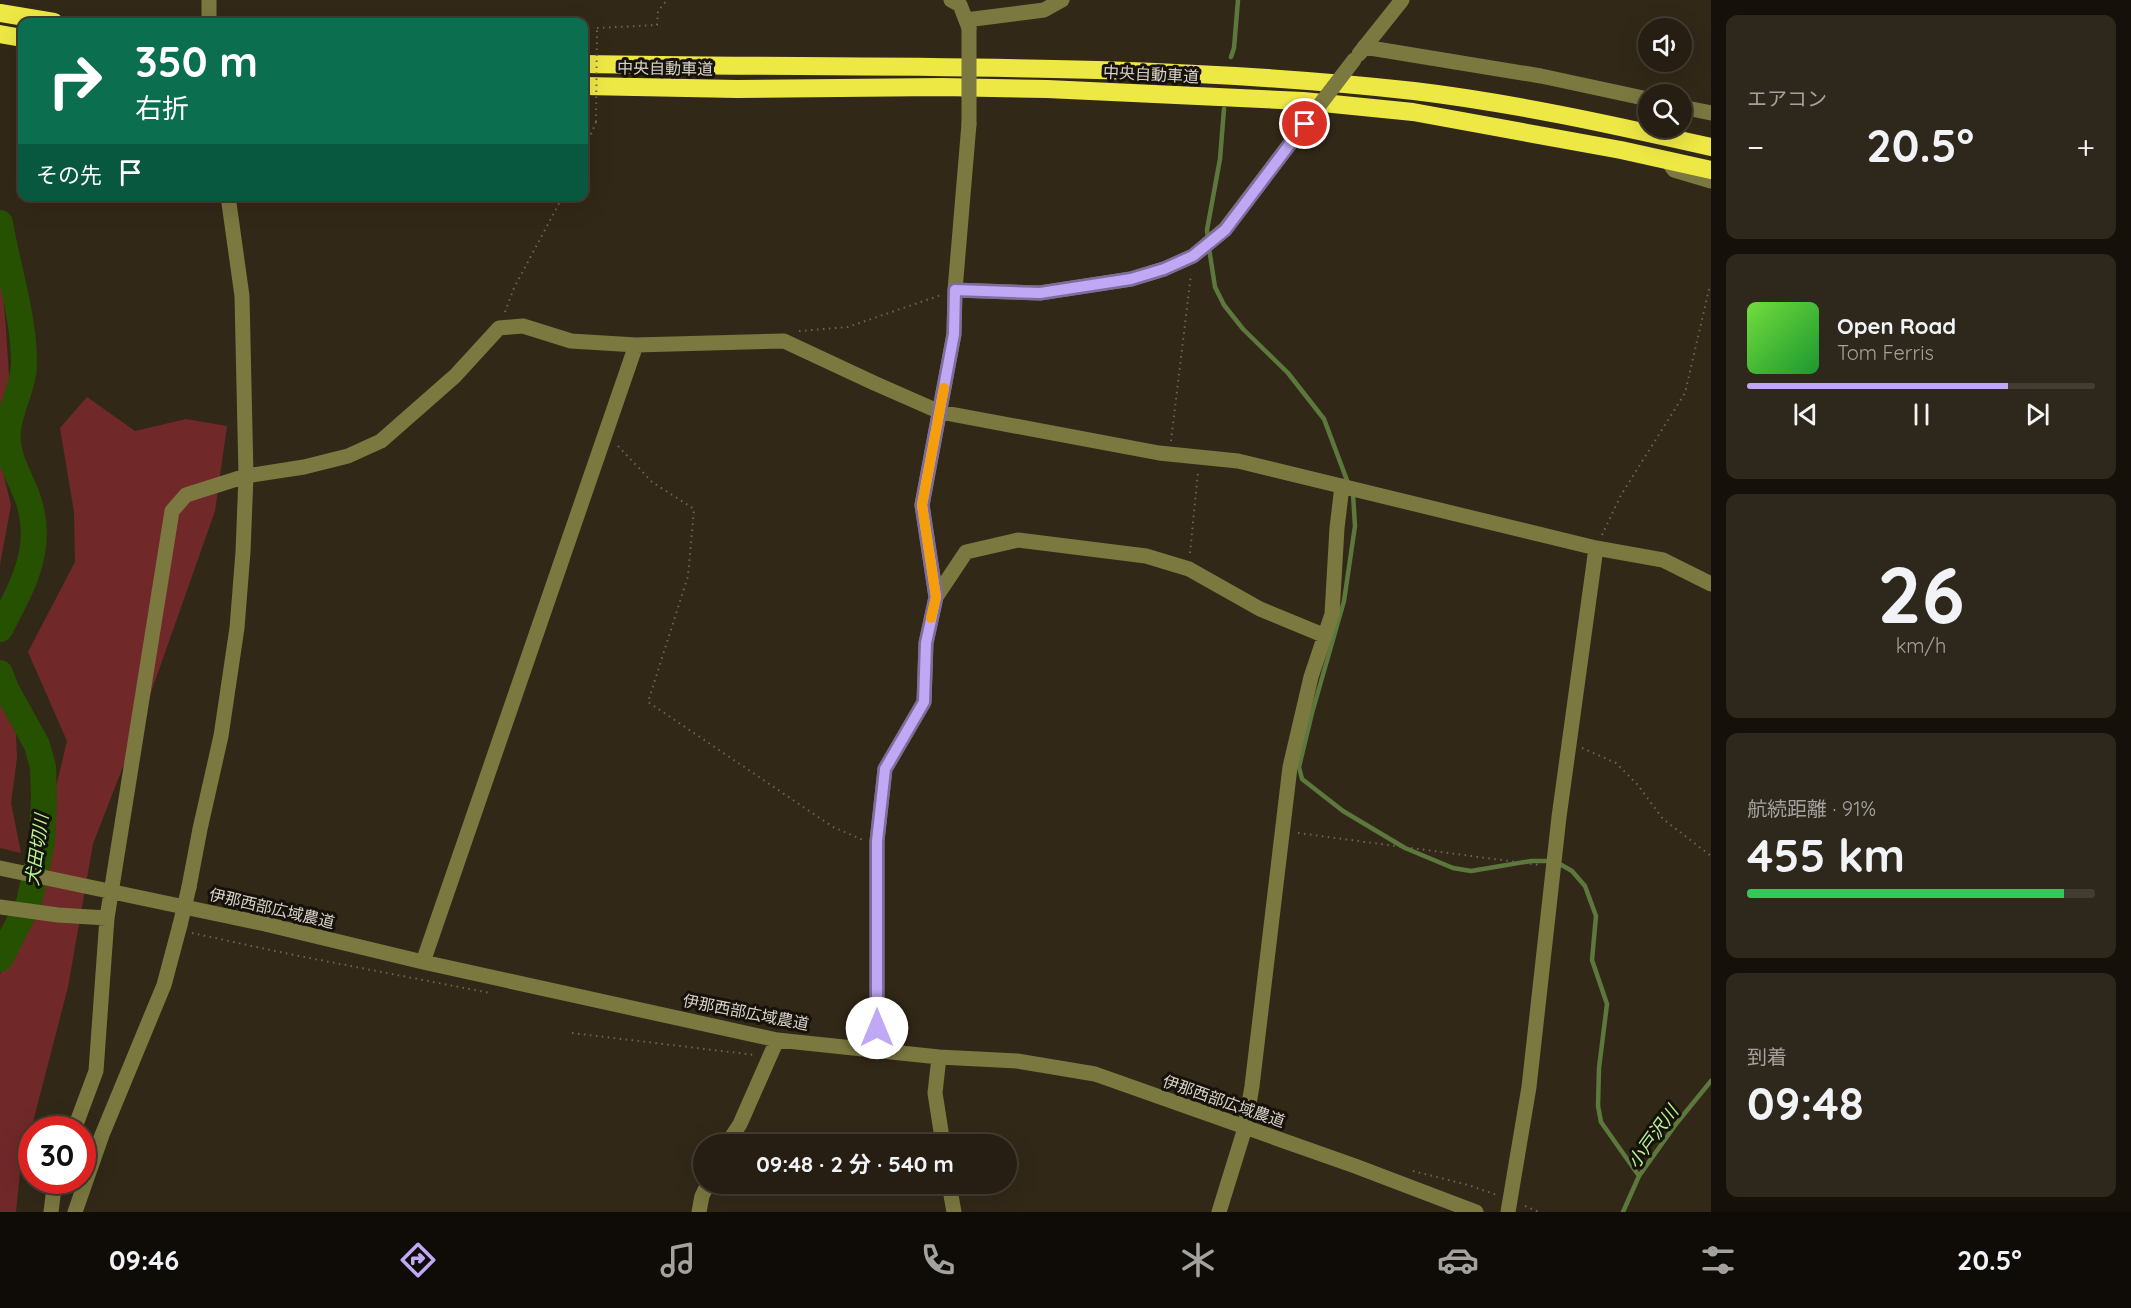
<!DOCTYPE html>
<html lang="ja">
<head>
<meta charset="utf-8">
<style>
  :root { --surface:#261e12; --page:#2e271b; --text:#f1f3f6; --muted:#a4a29f; --line:#423c32; --accent:#c0a8f4 }
  body { margin:0; font-family:Quicksand,"Noto Sans JP",sans-serif; background:var(--page); color:var(--text); height:100vh; display:flex; flex-direction:column; font-size:22px; white-space:nowrap }
  * { box-sizing:border-box; margin:0 }
  p { font-size:20px; color:var(--muted) }
  .icon { flex:none; width:33px; height:33px; fill:none; stroke:currentColor; stroke-width:2; stroke-linecap:round; stroke-linejoin:round }
  .map { position:relative; flex:1; overflow:hidden }
  .panel { display:flex; flex-direction:column; gap:15px; padding:15px; background:#15100a; width:420px }
  .panel>* { flex:none }
  .banner { position:absolute; left:18px; top:18px; width:570px; height:183px; border-radius:12px; box-shadow:0 6px 24px #0002,0 0 0 2px var(--line); background:#0b6e4f; color:#fff; overflow:hidden }
  .tools { position:absolute; left:1638px; top:18px; display:grid; gap:12px }
  .tools a { display:grid; place-items:center; width:54px; height:54px; border-radius:50%; background:var(--surface); box-shadow:0 6px 24px #0002,0 0 0 2px var(--line); font-size:30px }
  .speed { position:absolute; left:18px; top:1116px; display:flex; gap:12px; font-size:30px; font-weight:700; text-align:center }
  .speed>* { display:grid; place-content:center; width:78px; height:78px; border-radius:50%; background:var(--surface); box-shadow:0 6px 24px #0002,0 0 0 2px var(--line); line-height:1 }
  .speed .limit { border:9px solid #d22; background:#fff; color:#111 }
  .pin { position:absolute; display:grid; place-items:center; width:51px; height:51px; color:#fff; margin:-26px; border:3px solid #fff; border-radius:50%; box-shadow:0 2px 6px #0007 }
  .me { position:absolute; width:66px; margin:-33px; rotate:0deg; stroke-linejoin:round; filter:drop-shadow(0 0 4px #0008) }
  .turn { display:flex; align-items:center; gap:21px; height:126px; padding:0 18px; font-size:27px }
  .turn .icon { width:78px; height:78px; stroke-width:2.5 }
  .turn b { display:block; font-size:42px; line-height:51px }
  .then { display:flex; align-items:center; height:57px; padding:0 18px; background:#0003; gap:12px; font-size:22px }
  .big { font-size:45px; font-weight:700; line-height:1.1 }
  .panel .tile { flex:1; display:flex; flex-direction:column; justify-content:center; gap:9px; min-width:0; padding:0 21px; border-radius:12px; background:var(--page) }
  .panel .dial { align-items:center; gap:0 }
  .dial b { font-size:78px; line-height:1 }
  .song { display:flex; align-items:center; gap:18px }
  .cover { width:72px; height:72px; border-radius:9px; background:linear-gradient(135deg,hsl(100 70% 55%),hsl(130 70% 35%)) }
  .played { height:6px; border-radius:3px; background:linear-gradient(90deg,var(--accent) 75%,var(--line) 75%) }
  .keys { display:flex; justify-content:space-around; direction:ltr }
  .heat { display:flex; justify-content:space-between; align-items:center; font-size:33px; direction:ltr }
  .charge { height:9px; border-radius:4px; background:linear-gradient(90deg,#34c759 91%,var(--line) 0) }
  .trip { position:absolute; left:693px; top:1134px; width:324px; height:60px; border-radius:30px; background:var(--surface); box-shadow:0 6px 24px #0002,0 0 0 2px var(--line); font-weight:700; line-height:60px; text-align:center }
  .tab-bar { display:flex; height:96px; justify-content:space-around; align-items:center; background:#0f0c07; color:var(--muted) }
  .tab-bar .icon { width:42px; height:42px }
  .tab-bar .on { color:var(--accent) }
  .tab-bar b { font-size:27px; color:var(--text) }
  main { display:flex; flex:1; min-height:0 }
  .map>svg:first-child { display:block }
  .green { fill:#712829 }
  .lines { fill:none; stroke-linecap:round; stroke-linejoin:round }
  .stream { stroke:#5c783c; stroke-width:4.5 }
  .river { stroke:#265100; stroke-width:26 }
  .path { stroke:#6e6557; stroke-width:2; stroke-dasharray:1.5 4.5; stroke-linecap:butt }
  .minor { stroke:#7b7940; stroke-width:15 }
  .highway { stroke:#eee845; stroke-width:18 }
  .path-bridge { stroke:#6e6557; stroke-width:2; stroke-dasharray:1.5 4.5; stroke-linecap:butt }
  .minor-bridge { stroke:#7b7940; stroke-width:15 }
  .route-casing { stroke:#7d6d9f; stroke-width:15 }
  .route { stroke:#c0a8f4; stroke-width:10 }
  .slow { stroke:#f59e0b; stroke-width:10 }
  .labels { text-anchor:middle; stroke-width:6; stroke-linejoin:round; paint-order:stroke }
  .street-label { font-size:16px; fill:#d9d2c8; stroke:#16120b }
  .water-label { font-size:18px; font-style:italic; fill:#b7f694; stroke:#16120b }
</style>
</head>
<body>
<main>
<div class="map">
<svg width="1711" height="1212" viewBox="0 0 1711 1212">
  <rect width="100%" height="100%" fill="#322818"/>
  <!-- green -->
  <path class="green" d="M 0,270 L 5,315 L 10,391 L 1,433 L 2,468 L 11,505 L 0,565 Z
    M 87,397 L 135,431 L 186,419 L 227,426 L 215,511 L 143,715 L 93,844 L 68,987 L 20,1172 L 16,1212 L 0,1212 L 0,975 L 39,858 L 67,741 L 28,652 L 75,562 L 74,512 L 60,428 Z
    M 0,697 L 16,734 L 17,758 L 11,803 L 21,853 L 0,848 Z"/>
  <g class="lines">
    <!-- stream -->
    <path class="stream" d="M 1231,57 L 1234,48 L 1238,0
      M 1208,240 L 1207,230 L 1220,159 L 1224,109
      M 1209,248 L 1215,287 L 1224,305 L 1243,329 L 1288,373 L 1324,419 L 1348,483
      M 1353,494 L 1355,526 L 1344,601 L 1312,713 L 1299,767 L 1302,779 L 1343,811 L 1405,848 L 1453,868 L 1471,871 L 1531,861 L 1550,861
      M 1558,863 L 1572,871 L 1585,886 L 1596,916 L 1592,960 L 1607,1004 L 1599,1068 L 1598,1106 L 1601,1122 L 1639,1176
      M 1623,1212 L 1639,1176 L 1676,1124 L 1711,1081"/>
    <!-- river -->
    <path class="river" d="M 0,223 C 8,269 24,317 24,363 C 24,386 10,408 8,430 C 5,456 20,476 28,499 C 45,548 22,587 0,629
      M 0,673 L 6,689 L 37,745 L 43,767 L 44,799 L 42,842 L 29,903 L 0,959"/>
    <!-- path -->
    <path class="path" d="M 597,28 L 657,25 L 658,11 L 667,0
      M 584,151 L 596,122
      M 505,312 L 514,288 L 563,196
      M 799,331 L 848,327 L 941,295
      M 1171,441 L 1191,274
      M 618,446 L 652,482 L 694,509 L 688,576 L 648,702 L 833,827 L 863,840
      M 1602,535 L 1621,495 L 1685,393 L 1710,285
      M 1190,553 L 1198,472
      M 1582,748 L 1616,763 L 1637,784 L 1663,819 L 1711,856
      M 1298,833 L 1539,865
      M 192,933 L 294,955 L 490,993
      M 572,1033 L 755,1055
      M 1413,1171 L 1468,1185 L 1497,1195
      M 1525,1206 L 1539,1212"/>
    <!-- minor -->
    <path class="minor" d="M 209,0 L 209,22
      M 951,0 L 960,5 L 969,28
      M 966,20 L 1044,10 L 1062,0
      M 1364,47 L 1541,76 L 1648,99
      M 1359,54 L 1402,0
      M 1682,107 L 1711,113
      M 1667,160 L 1674,170 L 1711,181
      M 955,290 L 1040,293 L 1131,279 L 1164,269 L 1193,256 L 1225,229 L 1292,141
      M 936,597 L 966,552 L 1018,540 L 1146,556 L 1189,569 L 1260,609 L 1323,635
      M 0,868 L 265,924 L 423,962 L 777,1040 L 939,1057 L 1017,1061 L 1095,1074 L 1355,1166 L 1476,1212
      M 189,887 L 200,829 L 221,736 L 237,628 L 243,552 L 246,476 L 242,296 L 228,196
      M 0,907 L 58,915 L 107,918
      M 423,962 L 636,345
      M 877,1050 L 877,841 L 885,769 L 924,702 L 926,643 L 936,597 L 922,505 L 954,334 L 955,290 L 969,124
      M 939,1057 L 935,1093 L 943,1144
      M 74,1130 L 96,1071 L 107,918 L 172,511 L 186,495 L 246,476 L 304,467 L 348,456 L 381,441 L 455,376 L 499,328 L 523,326 L 571,341 L 636,345 L 784,341 L 874,383 L 940,412 L 1159,453 L 1238,461 L 1596,548 L 1663,560 L 1711,584
      M 727,1144 L 740,1124 L 777,1040
      M 949,1184 L 954,1212
      M 51,1212 L 55,1180
      M 75,1212 L 102,1135 L 164,985 L 180,925
      M 699,1212 L 702,1196 L 708,1184
      M 1219,1212 L 1245,1128 L 1252,1086 L 1290,767 L 1311,677 L 1332,614 L 1337,528 L 1342,486
      M 1508,1212 L 1529,1087 L 1559,817 L 1596,548"/>
    <!-- highway -->
    <path class="highway" d="M 0,13 L 54,22
      M 0,34 L 22,38
      M 584,64 C 861,69 1138,60 1414,91 C 1514,103 1613,125 1711,147
      M 584,86 L 737,89 L 942,87 L 1047,89 L 1303,101 L 1413,112 L 1621,150 L 1711,170"/>
    <!-- path-bridge -->
    <path class="path-bridge" d="M 596,122 L 597,28"/>
    <!-- minor-bridge -->
    <path class="minor-bridge" d="M 969,28 L 969,124
      M 1292,141 L 1354,60
      M 180,925 L 189,887"/>
  </g>
  <g class="lines">
    <defs>
      <path id="route" d="M 877,1028 L 877,841 L 885,769 L 924,702 L 926,643 L 936,597 L 922,505 L 954,334 L 955,290 L 1040,293 L 1131,279 L 1164,269 L 1193,256 L 1225,230 L 1305,124"/>
    </defs>
    <!-- route casing -->
    <use href="#route" class="route-casing"/>
    <!-- route -->
    <use href="#route" class="route"/>
    <!-- slow -->
    <path class="slow" d="M 931,618 L 936,597 L 922,505 L 944,388"/>
  </g>
  <g class="labels">
    <!-- street labels -->
    <g class="street-label">
      <text transform="translate(665 68) rotate(1)" y="6">中央自動車道</text>
      <text transform="translate(1151 74) rotate(3)" y="6">中央自動車道</text>
      <text transform="translate(272 908) rotate(13)" y="6">伊那西部広域農道</text>
      <text transform="translate(746 1012) rotate(11)" y="6">伊那西部広域農道</text>
      <text transform="translate(1224 1101) rotate(19)" y="6">伊那西部広域農道</text>
    </g>
    <!-- water labels -->
    <g class="water-label">
      <text transform="translate(37 850) rotate(-82)" y="6">犬田切川</text>
      <text transform="translate(1653 1137) rotate(-54)" y="6">小戸沢川</text>
    </g>
  </g>
</svg>
<div class="tools">
<a><svg class="icon" aria-label="sound" viewBox="0 0 24 24"><path d="M4 9h4l5-4v14l-5-4H4zM17 9q2 3 0 6"/></svg></a>
<a><svg class="icon" aria-label="search" viewBox="0 0 24 24"><circle cx="10" cy="10" r="6"/><path d="M15 15l6 6"/></svg></a>
</div>
<div class="speed"><div class="limit">30</div></div>
<div class="pin" style="left:1305px;top:124px;background:#d93025"><svg class="icon" aria-label="arrive" viewBox="0 0 24 24"><path d="M6 21V4h12l-3 4 3 4H6"/></svg></div>
<svg class="me" style="left:877px;top:1028px" viewBox="-20 -20 40 40"><circle r="19" fill="#fff"/><path d="M0-13L10 11 0 6-10 11z" fill="#c0a8f4"/></svg>
<div class="trip">09:48 · 2 分 · 540 m</div>
<div class="banner">
<div class="turn"><svg class="icon" aria-label="right" viewBox="0 0 24 24"><path d="M7 20v-9h11M14 6l5 5-5 5"/></svg><div><b>350 m</b>右折</div></div>
<div class="then">その先<svg class="icon" aria-label="arrive" viewBox="0 0 24 24"><path d="M6 21V4h12l-3 4 3 4H6"/></svg></div>
</div>
</div>
<section class="panel">
<div class="tile"><p>エアコン</p>
<div class="heat"><a>−</a><b class="big">20.5°</b><a>+</a></div>
</div>
<div class="tile">
<div class="song"><i class="cover"></i><div><b>Open Road</b><p>Tom Ferris</p></div></div>
<div class="played"></div>
<div class="keys"><svg class="icon" aria-label="previous" viewBox="0 0 24 24"><path d="M18 5L8 12l10 7zM5 5v14"/></svg><svg class="icon" aria-label="pause" viewBox="0 0 24 24"><path d="M8 5v14M16 5v14"/></svg><svg class="icon" aria-label="next" viewBox="0 0 24 24"><path d="M6 5l10 7-10 7zM19 5v14"/></svg></div>
</div>
<div class="tile dial"><b>26</b><p>km/h</p></div>
<div class="tile"><p>航続距離 · 91%</p><b class="big">455 km</b><div class="charge"></div></div>
<div class="tile"><p>到着</p><b class="big">09:48</b></div>
</section>
</main>
<nav class="tab-bar">
<b>09:46</b>
<svg class="icon on" aria-label="directions" viewBox="0 0 24 24"><path d="M12 3l9 9-9 9-9-9zM9 14v-3h6M13 9l2 2-2 2"/></svg>
<svg class="icon" aria-label="music" viewBox="0 0 24 24"><path d="M9 18V5l10-2v13"/><circle cx="6" cy="18" r="3"/><circle cx="16" cy="16" r="3"/></svg>
<svg class="icon" aria-label="phone" viewBox="0 0 24 24"><path d="M5 4h4l2 5-3 2q2 4 5 5l2-3 5 2v4C11 20 4 13 5 4z"/></svg>
<svg class="icon" aria-label="climate" viewBox="0 0 24 24"><path d="M12 3v18M4 7l16 10M4 17L20 7"/></svg>
<svg class="icon" aria-label="car" viewBox="0 0 24 24"><path d="M5 17H2v-5l4-1 3-4h7l3 4 3 1v5h-3M9 17h6M6 11h13"/><circle cx="7" cy="17" r="2"/><circle cx="17" cy="17" r="2"/></svg>
<svg class="icon" aria-label="filters" viewBox="0 0 24 24"><path d="M4 7h16M4 17h16"/><circle cx="9" cy="7" r="2"/><circle cx="15" cy="17" r="2"/></svg>
<b>20.5°</b>
</nav>
</body>
</html>
